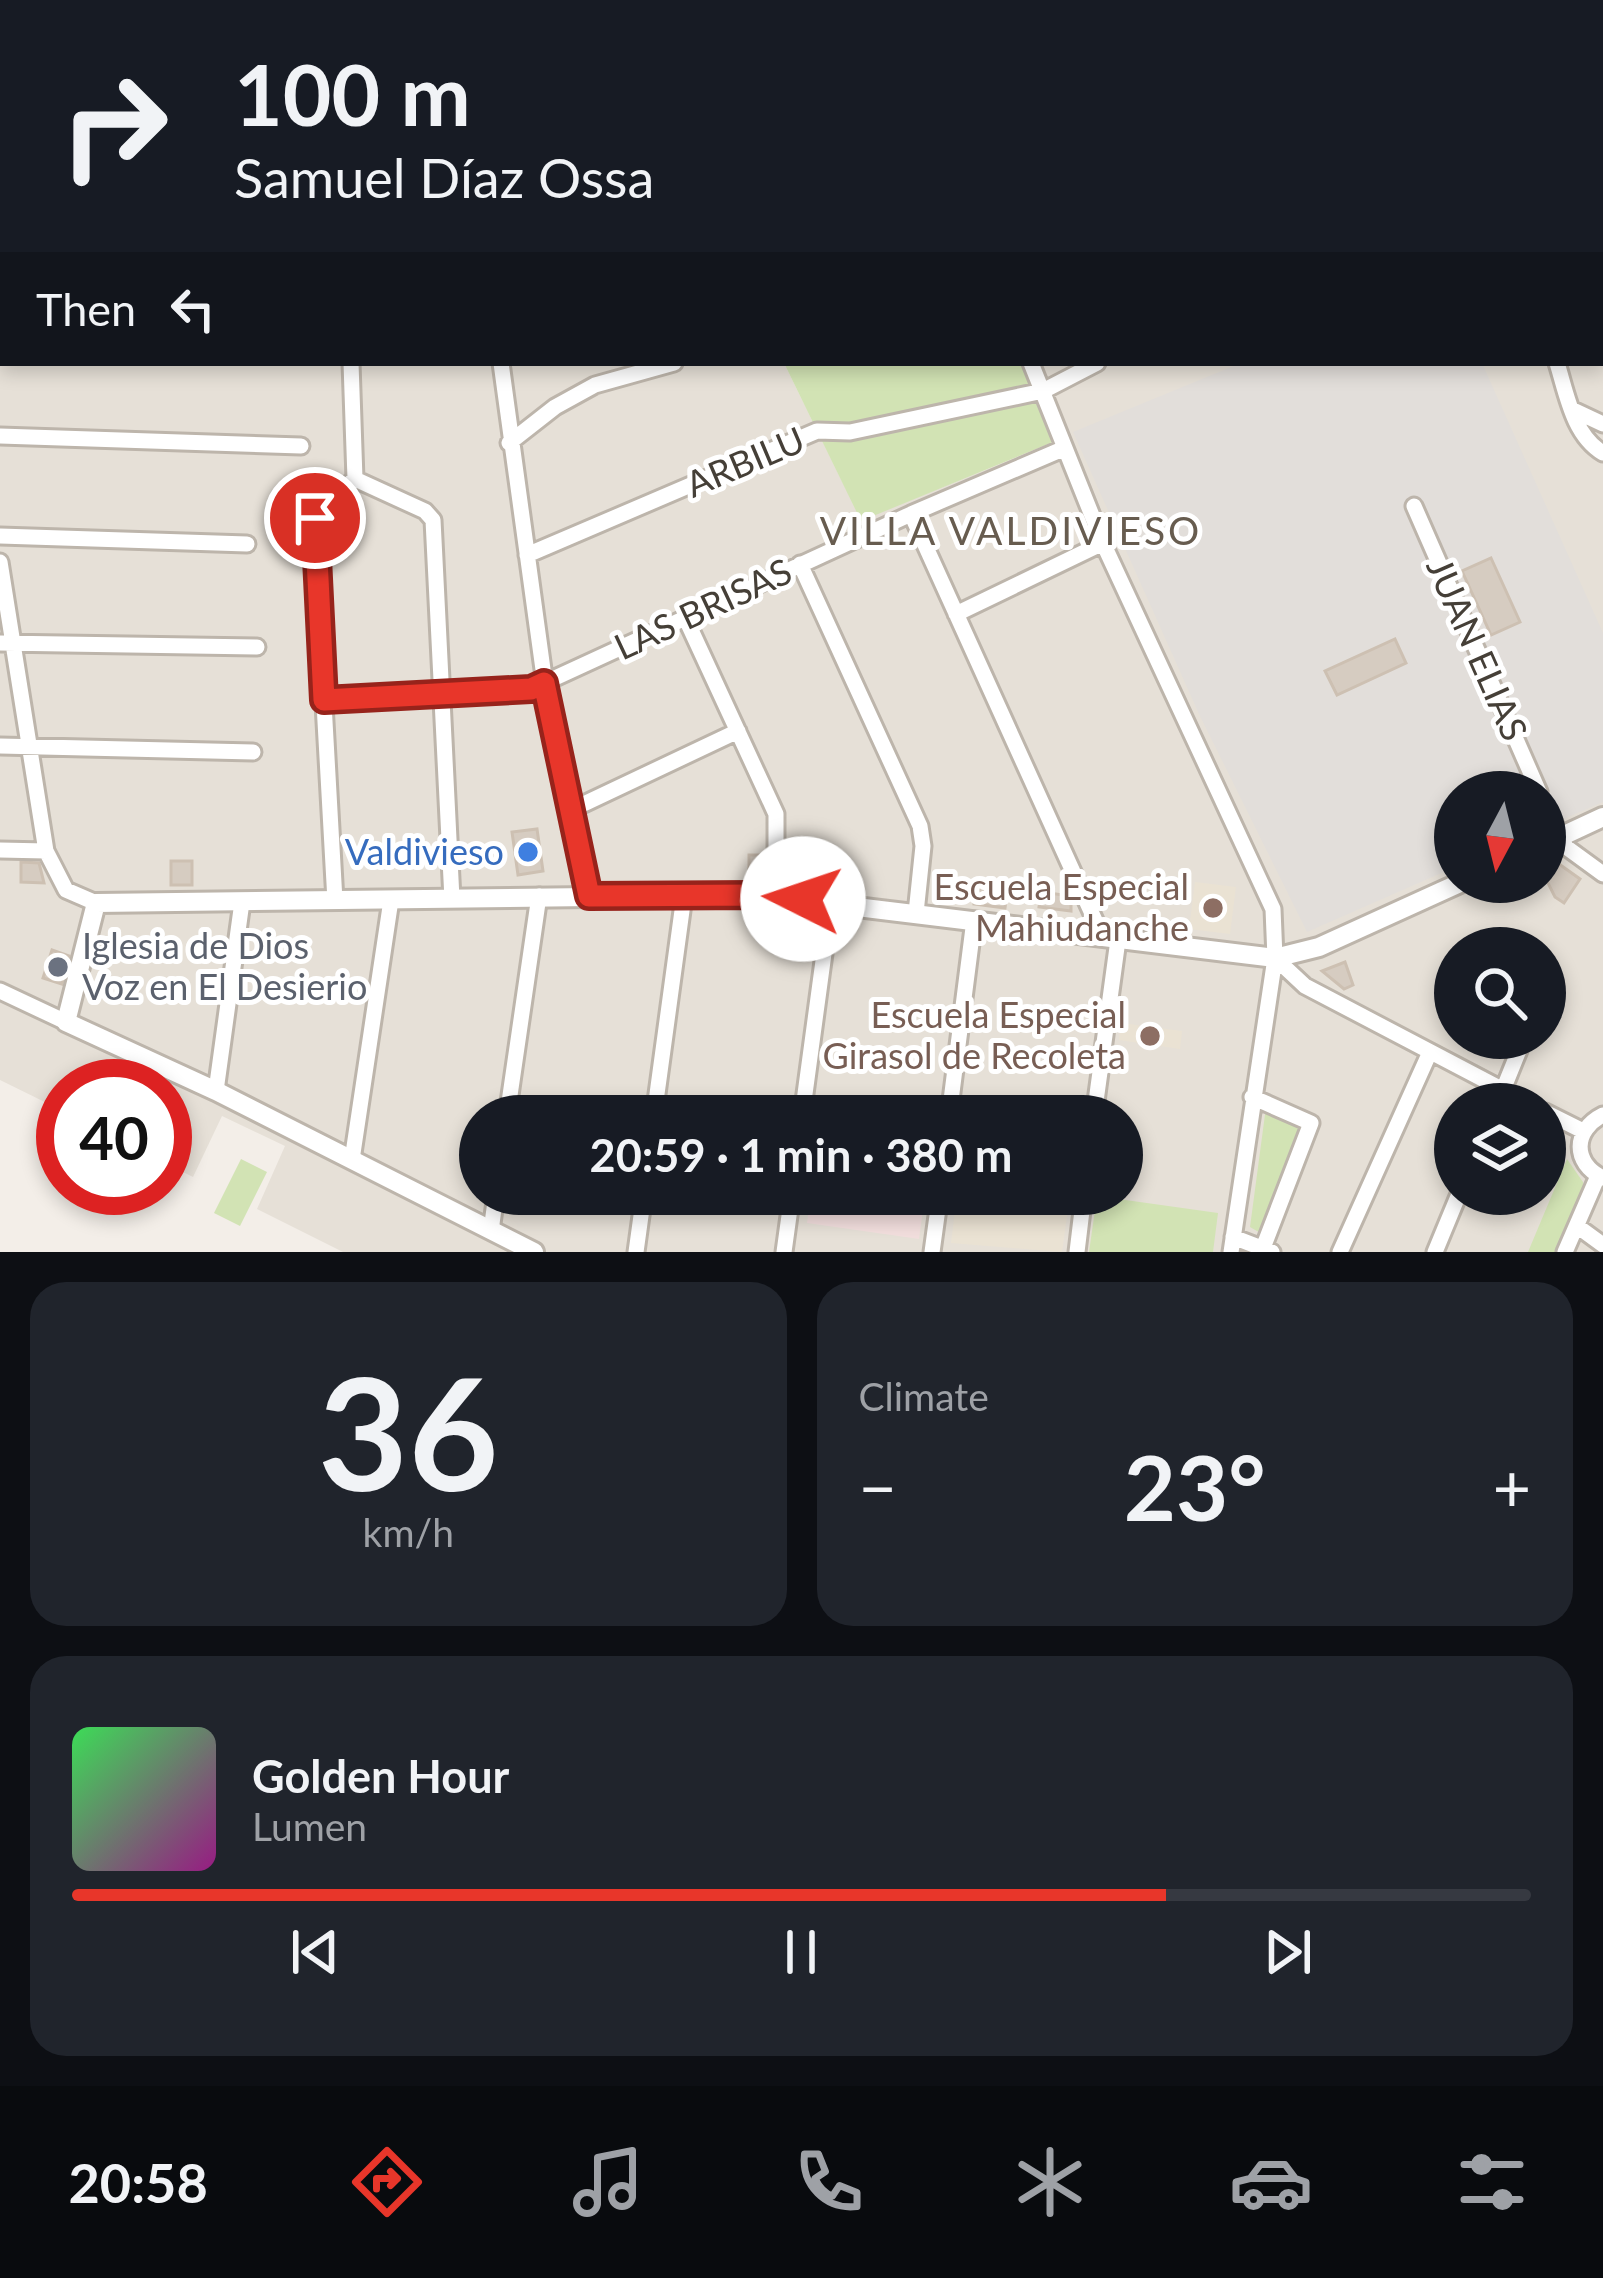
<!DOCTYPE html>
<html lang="en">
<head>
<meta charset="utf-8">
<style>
  :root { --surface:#171b24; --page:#20242c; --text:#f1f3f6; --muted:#9ea1a6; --line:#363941; --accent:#e8362a }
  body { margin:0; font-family:Lato,sans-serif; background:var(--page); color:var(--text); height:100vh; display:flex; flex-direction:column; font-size:45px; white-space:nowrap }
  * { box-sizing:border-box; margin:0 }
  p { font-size:39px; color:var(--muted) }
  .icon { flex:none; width:66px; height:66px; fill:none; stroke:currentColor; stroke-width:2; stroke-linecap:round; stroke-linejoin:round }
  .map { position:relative; height:1252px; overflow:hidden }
  .drawer { display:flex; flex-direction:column; gap:30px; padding:30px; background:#0d0f14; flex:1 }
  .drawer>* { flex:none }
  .guide { position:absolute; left:0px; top:0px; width:1605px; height:366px; box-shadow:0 6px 18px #0003; background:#171b24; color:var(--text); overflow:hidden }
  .needle { width:78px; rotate:187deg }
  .fabs { position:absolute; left:1434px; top:771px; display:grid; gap:24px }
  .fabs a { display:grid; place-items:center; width:132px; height:132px; border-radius:50%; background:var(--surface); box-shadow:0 6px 18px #0003; font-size:60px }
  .speed { position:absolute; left:36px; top:1059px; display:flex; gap:24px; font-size:60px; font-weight:700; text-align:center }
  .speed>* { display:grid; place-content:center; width:156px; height:156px; border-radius:50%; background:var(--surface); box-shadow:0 6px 18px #0003; line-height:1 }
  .speed .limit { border:18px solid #d22; background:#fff; color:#111 }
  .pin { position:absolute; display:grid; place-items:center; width:102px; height:102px; color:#fff; margin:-51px; border:6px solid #fff; border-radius:50%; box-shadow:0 3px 12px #0007 }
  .me { position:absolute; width:132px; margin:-66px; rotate:274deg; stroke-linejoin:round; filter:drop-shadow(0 0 9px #0008) }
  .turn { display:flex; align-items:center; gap:42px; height:252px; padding:0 36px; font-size:54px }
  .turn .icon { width:156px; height:156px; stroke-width:2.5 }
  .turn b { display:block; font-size:84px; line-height:102px }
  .then { display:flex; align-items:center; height:114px; padding:0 36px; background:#0003; gap:24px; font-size:45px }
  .big { font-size:90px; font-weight:700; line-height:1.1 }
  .drawer .tile { flex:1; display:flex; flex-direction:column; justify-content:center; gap:18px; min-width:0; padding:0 42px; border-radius:36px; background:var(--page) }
  .drawer .dial { align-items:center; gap:0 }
  .dial b { font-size:156px; line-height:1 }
  .song { display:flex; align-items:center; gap:36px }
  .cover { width:144px; height:144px; border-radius:18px; background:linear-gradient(135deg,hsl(130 70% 55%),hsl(310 70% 35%)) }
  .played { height:12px; border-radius:6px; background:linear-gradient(90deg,var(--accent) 75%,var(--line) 75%) }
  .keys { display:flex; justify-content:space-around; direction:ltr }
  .heat { display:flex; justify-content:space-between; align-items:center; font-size:66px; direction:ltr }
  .drawer .tiles { flex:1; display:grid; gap:30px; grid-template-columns:1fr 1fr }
  .tile:last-child { grid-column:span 2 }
  .trip { position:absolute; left:459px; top:1095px; width:684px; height:120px; border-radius:60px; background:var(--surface); box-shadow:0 6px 18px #0003; font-weight:700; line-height:120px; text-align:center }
  .dock { display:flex; height:192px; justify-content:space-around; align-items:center; background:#090b0e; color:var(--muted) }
  .dock .icon { width:84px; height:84px }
  .dock .on { color:var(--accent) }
  .dock b { font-size:54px; color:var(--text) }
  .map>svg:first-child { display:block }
  .residential { fill:#e6e0d7; fill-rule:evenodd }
  .industrial { fill:#e2deda }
  .education { fill:#eae2d3 }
  .medical { fill:#f2dedd }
  .green { fill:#d2e3b4 }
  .building { fill:#d6ccc1; stroke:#cdc0b2; stroke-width:3 }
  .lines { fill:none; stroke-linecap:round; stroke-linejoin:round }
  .pedestrian-casing { stroke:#bdb5ab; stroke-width:16 }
  .minor-casing { stroke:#bdb5ab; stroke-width:21 }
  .tertiary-casing { stroke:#bdb5ab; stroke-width:24 }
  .pedestrian { stroke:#fff; stroke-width:10 }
  .minor { stroke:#fff; stroke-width:15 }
  .tertiary { stroke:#fff; stroke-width:18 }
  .route-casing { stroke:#97231b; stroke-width:30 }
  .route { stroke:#e8362a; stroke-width:21 }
  .shop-dot { fill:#3f7fe0; stroke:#fff; stroke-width:4.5 }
  .education-dot { fill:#8d6e63; stroke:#fff; stroke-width:4.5 }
  .worship-dot { fill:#6b7280; stroke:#fff; stroke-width:4.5 }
  .labels { text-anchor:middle; stroke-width:10; stroke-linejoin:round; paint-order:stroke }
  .street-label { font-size:36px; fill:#453f37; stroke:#fff }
  .shop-label { font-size:36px; fill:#366cbe; stroke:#fff; text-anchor:end }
  .education-label { font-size:36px; fill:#785e54; stroke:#fff; text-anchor:end }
  .worship-label { font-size:36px; fill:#5b616d; stroke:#fff; text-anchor:start }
  .neighbourhood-label { font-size:39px; letter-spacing:3px; fill:#675c4f; stroke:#fff }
</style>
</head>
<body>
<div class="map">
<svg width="1603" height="1252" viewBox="0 0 1603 1252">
  <rect width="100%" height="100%" fill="#f3eee8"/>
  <!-- residential -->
  <path class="residential" d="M 0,0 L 100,3 L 3,3 L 3,363 L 784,363 L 861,520 L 1057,441 L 1023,363 L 1602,363 L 1602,3 L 1302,3 L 1603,0 L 1603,1252 L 343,1252 L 257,1209 L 285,1146 L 222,1116 L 193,1177 L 165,1163 L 165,1086 L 63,1086 L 63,1111 L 0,1080 ZM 1455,792 L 1545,792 L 1545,882 L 1455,882 ZM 1455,948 L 1545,948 L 1545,1038 L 1455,1038 ZM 1455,1104 L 1545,1104 L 1545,1194 L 1455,1194 ZM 480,1116 L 1122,1116 L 1122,1194 L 480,1194 Z"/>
  <!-- industrial -->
  <path class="industrial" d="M 1241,363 L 1482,363 L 1603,633 L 1603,802 L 1545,827 L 1545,792 L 1455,792 L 1455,867 L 1307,932 L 1199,714 L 1073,432 Z"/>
  <!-- education -->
  <path class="education" d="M 1195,882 L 1236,887 L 1230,934 L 1189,929 Z
    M 1121,1023 L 1182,1031 L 1180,1049 L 1119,1040 Z
    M 957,1194 L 1070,1194 L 1062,1252 L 951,1243 Z"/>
  <!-- medical -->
  <path class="medical" d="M 811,1194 L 925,1194 L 919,1239 L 807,1223 Z"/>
  <!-- green -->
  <path class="green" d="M 511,0 L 1241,0 L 1239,3 Z
    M 784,363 L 1023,363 L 1058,440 L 861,521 Z
    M 1266,1107 L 1304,1124 L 1262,1234 L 1250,1227 Z
    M 241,1159 L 267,1172 L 240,1226 L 214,1213 Z
    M 1567,1159 L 1583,1182 L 1584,1190 L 1557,1252 L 1528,1252 Z
    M 1097,1196 L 1218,1213 L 1213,1252 L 1089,1252 Z"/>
  <!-- building -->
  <path class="building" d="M 1491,558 L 1520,622 L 1491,635 L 1462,571 Z
    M 1395,639 L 1406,663 L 1337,695 L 1325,671 Z
    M 537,829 L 543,871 L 518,875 L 512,832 Z
    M 749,855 L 764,855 L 764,874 L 749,874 Z
    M 171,861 L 192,861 L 192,885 L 171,885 Z
    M 21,862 L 39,863 L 44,883 L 21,882 Z
    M 1559,864 L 1580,879 L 1564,903 L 1555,897 L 1545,877 L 1545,865 Z
    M 995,883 L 1008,885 L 1005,908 L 974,904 L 976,887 L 994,890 Z
    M 1041,892 L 1071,896 L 1071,911 L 1039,907 Z
    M 52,950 L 69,956 L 62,984 L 43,978 Z
    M 1345,962 L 1353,985 L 1344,989 L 1322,971 Z"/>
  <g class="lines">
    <defs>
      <path id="pedestrian" d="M 0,74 L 3,76"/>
      <path id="minor" d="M 126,0 L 148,0
        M 331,0 L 332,3
        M 464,0 L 465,3
        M 492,0 L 493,3
        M 281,3 L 283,0
        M 1219,3 L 1223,0
        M 1500,3 L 1505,0
        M 0,221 L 3,222
        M 0,334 L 3,334
        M 351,363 L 355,479
        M 501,363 L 545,684 L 589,897
        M 1031,363 L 1103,543 L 1273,909 L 1275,958 L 1231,1252
        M 1557,363 C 1567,395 1573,435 1603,453
        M 1571,409 L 1603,424
        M 0,436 L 301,446
        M 509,443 L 555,407 L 595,385 L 674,363
        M 355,479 L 425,511 L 433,520 L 452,899
        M 1414,506 L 1539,792
        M 911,514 L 1103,938
        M 0,536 L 247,544
        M 527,555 L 817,431 L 850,432 L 1043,391 L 1097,363
        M 0,562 L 46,851 L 66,890 L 96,903
        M 800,564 L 920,826 L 923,846 L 916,913
        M 956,614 L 1103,543
        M 685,617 L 776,814 L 776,896
        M 0,643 L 257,647
        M 324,700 L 531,689 L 911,514 L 1065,448
        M 0,746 L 253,752
        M 1545,805 L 1566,847 L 1603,874
        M 571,810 L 738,731
        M 0,850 L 46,851
        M 335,901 L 314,524 L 322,505 L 355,479
        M 1275,958 L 1305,986 L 1530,1104
        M 0,991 L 66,1022
        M 1503,1090 L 1524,1038
        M 216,1091 L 242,902
        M 1252,1097 L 1311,1123 L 1263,1248
        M 1545,1112 L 1583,1131
        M 1603,1115 C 1573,1130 1572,1163 1603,1178
        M 507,1116 L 539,896
        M 654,1116 L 684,896
        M 802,1116 L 831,902
        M 949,1116 L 974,920
        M 1094,1116 L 1118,940
        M 352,1160 L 391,900
        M 1577,1226 L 1603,1245
        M 491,1231 L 496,1194
        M 1233,1237 L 1272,1252
        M 636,1252 L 644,1194
        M 784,1252 L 792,1194
        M 932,1252 L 940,1194
        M 1077,1252 L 1084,1194
        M 1340,1252 L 1430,1052
        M 1435,1252 L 1459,1194
        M 1565,1252 L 1598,1176"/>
      <path id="tertiary" d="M 1545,844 L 1603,817
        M 534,1252 L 216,1091 L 66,1022 L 96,903 L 758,895 L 1275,958 L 1319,947 L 1462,882"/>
    </defs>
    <!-- pedestrian casing -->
    <use href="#pedestrian" class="pedestrian-casing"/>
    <!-- minor casing -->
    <use href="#minor" class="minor-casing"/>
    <!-- tertiary casing -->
    <use href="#tertiary" class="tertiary-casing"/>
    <!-- pedestrian -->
    <use href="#pedestrian" class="pedestrian"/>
    <!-- minor -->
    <use href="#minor" class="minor"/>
    <!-- tertiary -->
    <use href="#tertiary" class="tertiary"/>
  </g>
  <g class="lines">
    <defs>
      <path id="route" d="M 315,518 L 324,700 L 531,689 L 544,683 L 589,896 L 758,895 L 803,899"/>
    </defs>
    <!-- route casing -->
    <use href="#route" class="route-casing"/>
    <!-- route -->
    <use href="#route" class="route"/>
  </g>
  <!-- markers -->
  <circle class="shop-dot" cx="528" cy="852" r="12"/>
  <g class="education-dot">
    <circle cx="1213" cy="908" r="12"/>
    <circle cx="1150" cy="1036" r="12"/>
  </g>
  <circle class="worship-dot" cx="58" cy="967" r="12"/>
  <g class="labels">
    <!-- street labels -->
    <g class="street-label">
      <text transform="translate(745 462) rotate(-23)" y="13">ARBILU</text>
      <text transform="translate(703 609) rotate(-25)" y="13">LAS BRISAS</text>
      <text transform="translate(1477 649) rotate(66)" y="13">JUAN ELIAS</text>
    </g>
    <!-- shop labels -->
    <g class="shop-label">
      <text x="504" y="865">Valdivieso</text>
    </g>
    <!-- education labels -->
    <g class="education-label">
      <text x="1189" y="900">Escuela Especial<tspan x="1189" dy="41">Mahiudanche</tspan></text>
      <text x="1126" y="1028">Escuela Especial<tspan x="1126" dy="41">Girasol de Recoleta</tspan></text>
    </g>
    <!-- worship labels -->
    <g class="worship-label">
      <text x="82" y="959">Iglesia de Dios<tspan x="82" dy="41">Voz en El Desierio</tspan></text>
    </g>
    <!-- neighbourhood labels -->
    <g class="neighbourhood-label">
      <text x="1011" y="545">VILLA VALDIVIESO</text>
    </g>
  </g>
</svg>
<div class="fabs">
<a><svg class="needle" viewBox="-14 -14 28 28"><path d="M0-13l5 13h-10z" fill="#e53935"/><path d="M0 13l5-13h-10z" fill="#9ea1a6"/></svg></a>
<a><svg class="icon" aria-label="search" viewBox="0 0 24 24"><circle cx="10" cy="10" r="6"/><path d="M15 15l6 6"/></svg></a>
<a><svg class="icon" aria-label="layers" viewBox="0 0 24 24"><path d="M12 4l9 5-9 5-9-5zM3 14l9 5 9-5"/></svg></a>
</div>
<div class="speed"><div class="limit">40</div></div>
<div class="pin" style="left:315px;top:518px;background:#d93025"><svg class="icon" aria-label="arrive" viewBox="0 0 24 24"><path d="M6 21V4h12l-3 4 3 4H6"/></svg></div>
<svg class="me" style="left:803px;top:899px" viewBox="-20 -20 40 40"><circle r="19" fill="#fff"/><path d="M0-13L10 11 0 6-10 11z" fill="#e8362a"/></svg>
<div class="trip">20:59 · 1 min · 380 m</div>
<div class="guide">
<div class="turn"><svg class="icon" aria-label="right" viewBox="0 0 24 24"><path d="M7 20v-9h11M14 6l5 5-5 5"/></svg><div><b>100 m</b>Samuel Díaz Ossa</div></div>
<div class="then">Then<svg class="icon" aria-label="left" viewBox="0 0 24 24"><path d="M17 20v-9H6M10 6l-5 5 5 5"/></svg></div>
</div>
</div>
<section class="drawer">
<div class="tiles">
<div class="tile dial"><b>36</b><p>km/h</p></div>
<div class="tile"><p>Climate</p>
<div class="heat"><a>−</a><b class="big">23°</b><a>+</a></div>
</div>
<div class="tile">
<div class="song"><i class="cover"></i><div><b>Golden Hour</b><p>Lumen</p></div></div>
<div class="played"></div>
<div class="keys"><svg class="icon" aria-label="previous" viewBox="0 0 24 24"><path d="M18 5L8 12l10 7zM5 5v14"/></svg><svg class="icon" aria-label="pause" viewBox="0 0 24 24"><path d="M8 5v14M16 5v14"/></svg><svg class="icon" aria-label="next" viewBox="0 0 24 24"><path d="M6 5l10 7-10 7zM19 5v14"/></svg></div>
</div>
</div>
</section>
<nav class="dock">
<b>20:58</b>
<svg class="icon on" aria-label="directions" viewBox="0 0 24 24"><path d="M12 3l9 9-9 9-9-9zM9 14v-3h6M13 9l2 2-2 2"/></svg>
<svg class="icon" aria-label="music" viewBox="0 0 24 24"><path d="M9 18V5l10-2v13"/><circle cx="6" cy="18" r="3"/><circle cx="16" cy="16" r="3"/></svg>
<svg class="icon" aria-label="phone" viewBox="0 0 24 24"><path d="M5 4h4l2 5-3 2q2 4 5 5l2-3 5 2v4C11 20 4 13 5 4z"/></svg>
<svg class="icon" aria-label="climate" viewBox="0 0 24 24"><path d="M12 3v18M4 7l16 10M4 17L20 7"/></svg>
<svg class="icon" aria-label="car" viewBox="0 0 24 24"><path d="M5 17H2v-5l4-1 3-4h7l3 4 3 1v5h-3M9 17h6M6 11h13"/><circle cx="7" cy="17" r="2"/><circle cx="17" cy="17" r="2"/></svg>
<svg class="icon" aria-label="filters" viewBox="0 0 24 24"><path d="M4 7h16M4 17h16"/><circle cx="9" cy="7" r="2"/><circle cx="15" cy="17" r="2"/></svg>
</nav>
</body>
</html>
